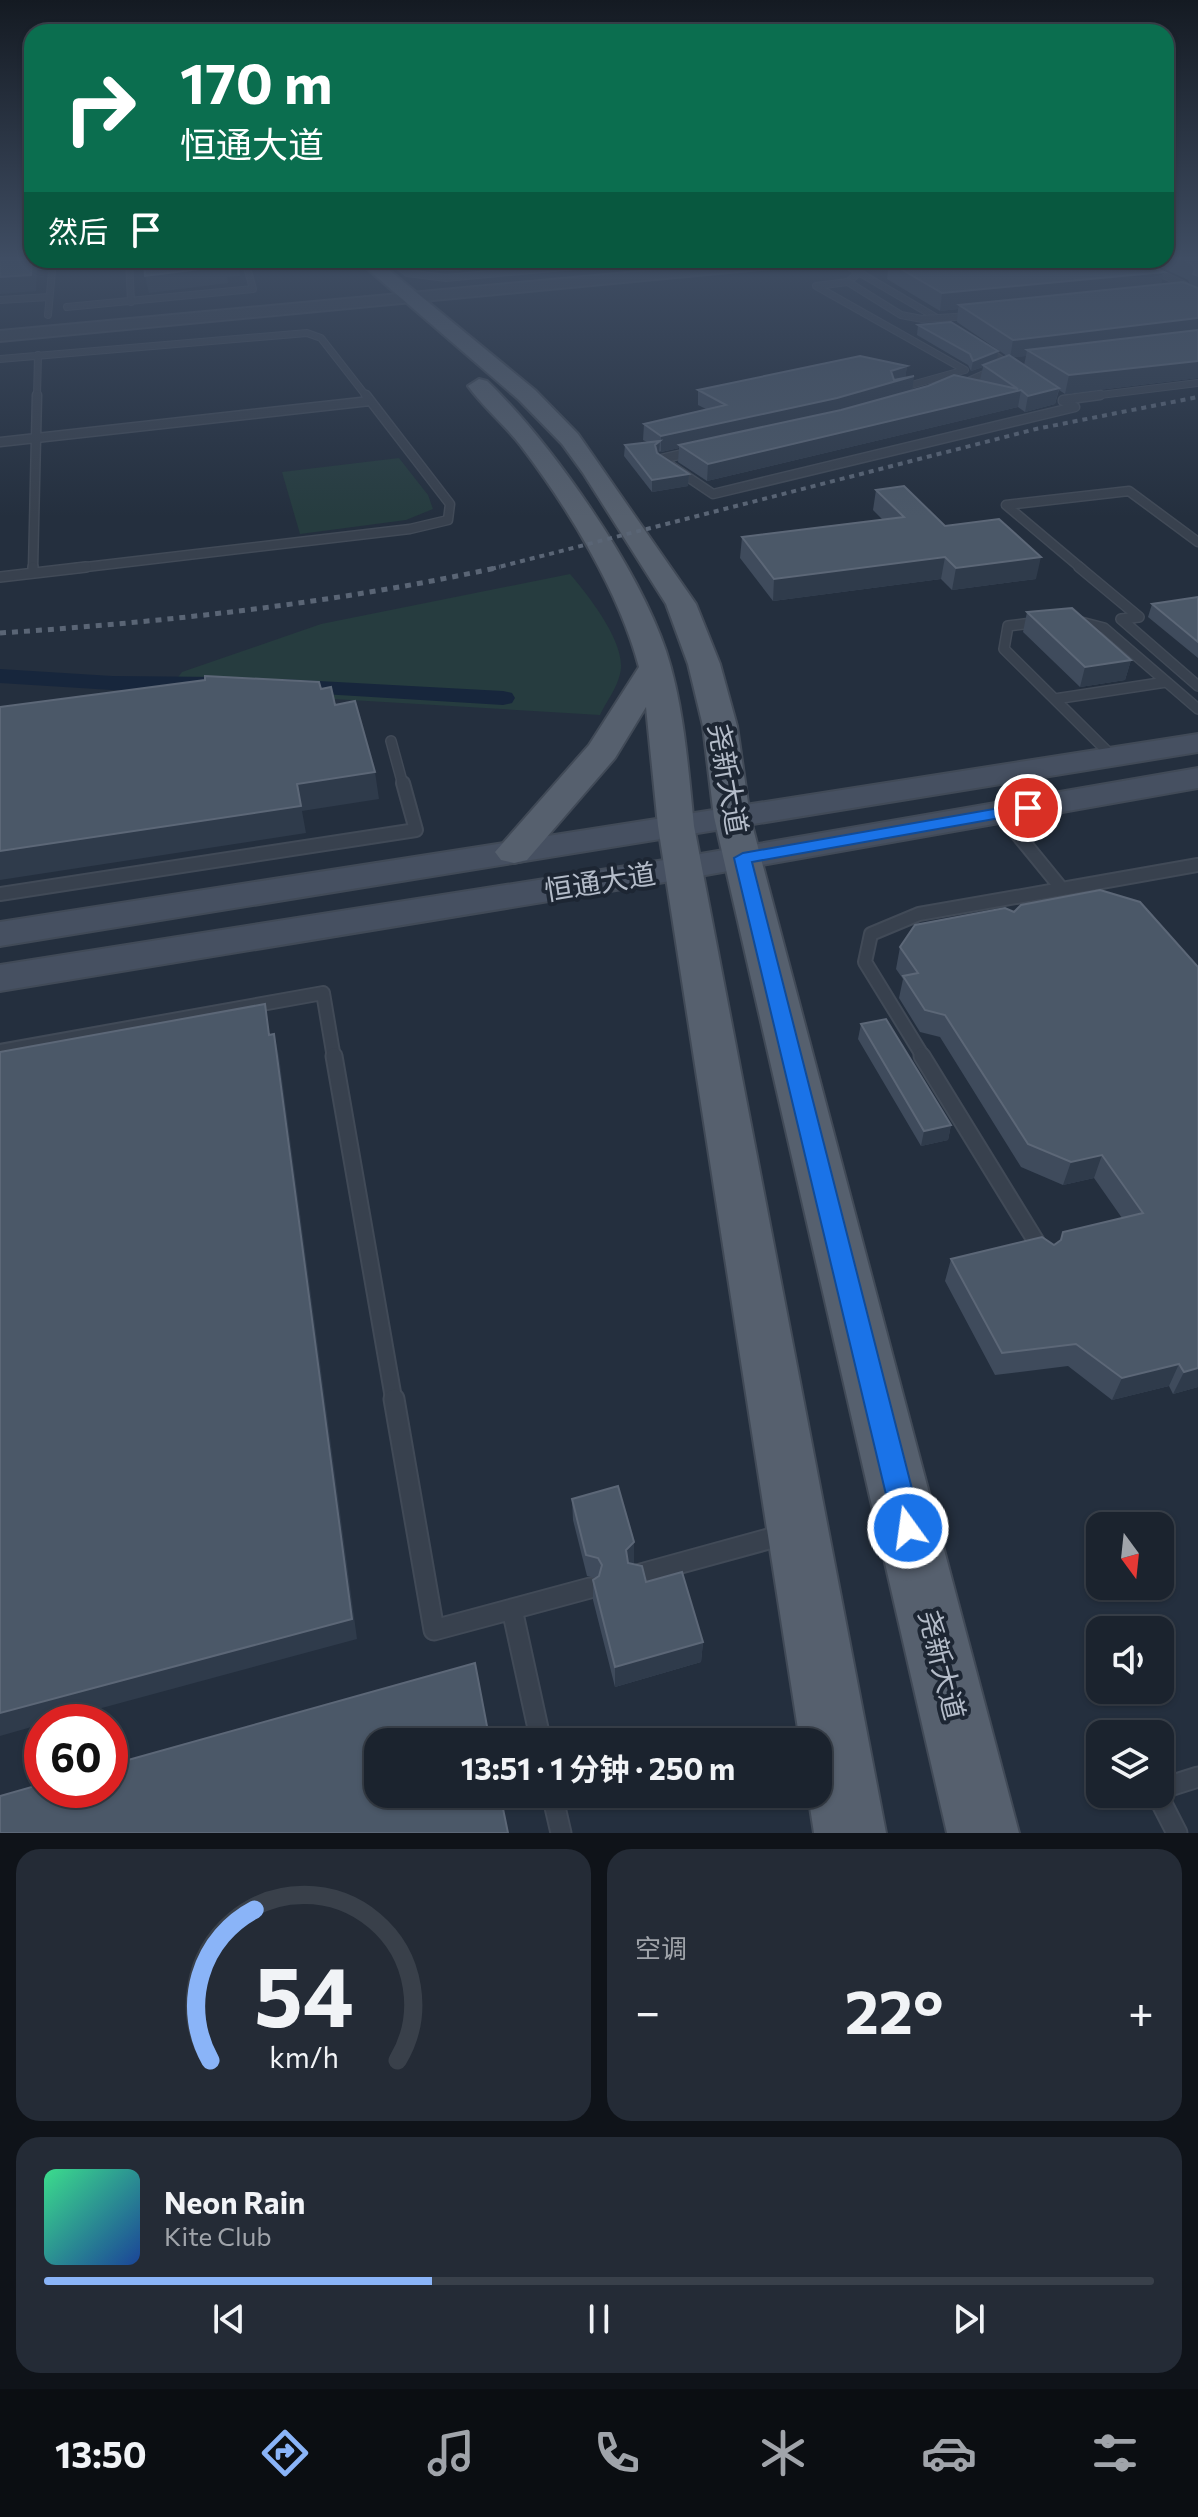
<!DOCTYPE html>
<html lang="zh">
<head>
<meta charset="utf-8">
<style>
  :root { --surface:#1b232e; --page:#242b36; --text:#f1f3f6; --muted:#a0a4aa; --line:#39404a; --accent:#8ab4f8 }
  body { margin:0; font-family:Commissioner,"Noto Sans SC",sans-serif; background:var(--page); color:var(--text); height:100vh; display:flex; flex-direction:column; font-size:30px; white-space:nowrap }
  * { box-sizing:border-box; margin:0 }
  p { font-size:26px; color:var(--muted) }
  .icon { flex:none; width:44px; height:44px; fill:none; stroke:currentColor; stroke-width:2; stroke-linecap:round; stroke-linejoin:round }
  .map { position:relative; height:1833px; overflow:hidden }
  .panel { display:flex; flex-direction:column; gap:16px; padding:16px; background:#0f1319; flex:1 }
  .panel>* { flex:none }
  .banner { position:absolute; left:24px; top:24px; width:1150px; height:244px; border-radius:24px; box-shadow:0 2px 6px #0004,0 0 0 2px var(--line); background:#0b6e4f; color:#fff; overflow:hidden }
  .needle { width:52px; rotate:165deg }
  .fabs { position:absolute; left:1086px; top:1512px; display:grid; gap:16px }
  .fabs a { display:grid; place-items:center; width:88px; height:88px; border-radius:16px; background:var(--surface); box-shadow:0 2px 6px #0004,0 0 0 2px var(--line); font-size:40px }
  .speed { position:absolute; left:24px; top:1704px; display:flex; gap:16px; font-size:40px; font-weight:700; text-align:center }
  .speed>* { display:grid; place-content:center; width:104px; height:104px; border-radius:50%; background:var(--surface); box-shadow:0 2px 6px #0004,0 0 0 2px var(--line); line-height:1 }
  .speed .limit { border:12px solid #d22; background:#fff; color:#111 }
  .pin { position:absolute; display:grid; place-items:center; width:68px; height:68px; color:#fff; margin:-34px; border:4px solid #fff; border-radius:50%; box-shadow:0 2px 8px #0007 }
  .me { position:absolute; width:88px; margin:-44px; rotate:346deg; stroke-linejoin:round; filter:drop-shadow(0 0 6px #0008) }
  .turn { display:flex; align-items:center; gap:28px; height:168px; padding:0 24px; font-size:36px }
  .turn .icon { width:104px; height:104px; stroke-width:2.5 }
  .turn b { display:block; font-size:56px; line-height:68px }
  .then { display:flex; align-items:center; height:76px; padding:0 24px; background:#0003; gap:16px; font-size:30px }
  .big { font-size:60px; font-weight:700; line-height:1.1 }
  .panel .widget { flex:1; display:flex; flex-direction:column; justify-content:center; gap:12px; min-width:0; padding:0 28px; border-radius:24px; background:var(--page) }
  .panel .dial { align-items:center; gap:0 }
  .dial svg { height:208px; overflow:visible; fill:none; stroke:var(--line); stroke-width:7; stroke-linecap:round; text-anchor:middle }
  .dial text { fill:var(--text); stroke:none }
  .song { display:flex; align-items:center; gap:24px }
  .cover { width:96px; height:96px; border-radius:12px; background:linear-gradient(135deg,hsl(150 70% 55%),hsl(220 70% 35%)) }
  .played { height:8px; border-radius:4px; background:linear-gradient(90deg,var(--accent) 35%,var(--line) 35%) }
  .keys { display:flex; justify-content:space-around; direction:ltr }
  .heat { display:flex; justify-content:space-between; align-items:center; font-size:44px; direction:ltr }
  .panel .tiles { flex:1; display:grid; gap:16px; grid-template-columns:1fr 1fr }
  .widget:last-child { grid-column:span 2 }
  .trip { position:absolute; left:364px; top:1728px; width:468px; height:80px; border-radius:24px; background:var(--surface); box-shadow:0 2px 6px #0004,0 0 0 2px var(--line); font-weight:700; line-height:80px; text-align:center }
  .dock { display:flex; height:128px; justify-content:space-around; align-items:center; background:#0b0e12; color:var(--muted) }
  .dock .icon { width:56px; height:56px }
  .dock .current { color:var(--accent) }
  .dock b { font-size:36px; color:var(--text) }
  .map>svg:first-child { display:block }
  .green { fill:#263c3f }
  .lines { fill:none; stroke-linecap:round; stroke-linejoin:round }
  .canal { fill:#17263c; fill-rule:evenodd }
  .service-far5-casing { stroke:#414a57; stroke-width:8 }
  .service-far4-casing { stroke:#414a57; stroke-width:11 }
  .service-far3-casing { stroke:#414a57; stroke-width:12 }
  .service-far2-casing { stroke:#414a57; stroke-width:16 }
  .service-far1-casing { stroke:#414a57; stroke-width:19 }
  .service-casing { stroke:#414a57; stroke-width:23 }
  .tertiary-casing { stroke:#414a57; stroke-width:4 }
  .secondary-casing { stroke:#414a57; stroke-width:4 }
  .primary-casing { stroke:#414a57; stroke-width:4 }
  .service-far5 { stroke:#38414e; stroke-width:6 }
  .service-far4 { stroke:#38414e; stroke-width:8 }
  .service-far3 { stroke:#38414e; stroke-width:9 }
  .service-far2 { stroke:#38414e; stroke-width:12 }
  .service-far1 { stroke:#38414e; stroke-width:15 }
  .service { stroke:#38414e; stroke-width:19 }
  .tertiary { fill:#38414e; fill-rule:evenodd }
  .secondary { fill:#465061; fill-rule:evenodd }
  .primary { fill:#56606e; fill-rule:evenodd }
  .rail-far1 { stroke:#5a6575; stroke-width:4; stroke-dasharray:5 5; stroke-linecap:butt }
  .rail { stroke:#5a6575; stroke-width:5; stroke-dasharray:6 6; stroke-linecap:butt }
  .service-bridge-casing { stroke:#414a57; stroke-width:8; stroke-linecap:butt }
  .service-bridge { stroke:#38414e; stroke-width:6 }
  .wall { fill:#3f4b5c; fill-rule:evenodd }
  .shaded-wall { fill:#2f3b4b }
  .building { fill:#4b5868; stroke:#5c6777; stroke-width:2 }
  .route { fill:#1a73e8; stroke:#114b97; stroke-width:2 }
  .labels { text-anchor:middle; stroke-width:8; stroke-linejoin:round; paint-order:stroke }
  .street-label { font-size:28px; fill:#b4bcc9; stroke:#1d2633 }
</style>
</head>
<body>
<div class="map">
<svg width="1198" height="1833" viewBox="0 0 1198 1833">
  <rect width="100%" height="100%" fill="#242f3e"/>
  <!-- green -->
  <path class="green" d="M 399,458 L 428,495 L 433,509 L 406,520 L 300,534 L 282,472 Z
    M 570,574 C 588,595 628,645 620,674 C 617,688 606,702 600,715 L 169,689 L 182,672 L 321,624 Z"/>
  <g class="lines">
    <!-- canal -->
    <path class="canal" d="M 0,669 L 112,676 L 222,677 L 231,679 L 234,684 L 231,689 L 222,691 L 112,690 L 0,683 Z
      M 282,679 L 503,691 L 512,693 L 515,698 L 512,703 L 503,705 L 273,691 L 270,686 L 273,681 Z"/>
    <defs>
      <path id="service-far5" d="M 129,260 L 131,302
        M 391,260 L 407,273 L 446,278 L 640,260
        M 838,260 L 959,331
        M 0,264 L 53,260 L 48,315
        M 856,275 L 848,282 L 816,286 L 965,370 L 897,389
        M 0,300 L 49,297
        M 67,307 L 253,289 L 245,260
        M 0,359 L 307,333 L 321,338 L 367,397
        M 959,385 L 1007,364 L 985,347
        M 37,397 L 38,355
        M 1084,397 L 1198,383"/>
      <path id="service-far4" d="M 1063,400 L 1100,395
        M 0,442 L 370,401
        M 692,452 L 661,459 L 713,494 L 1075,407 L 1063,401
        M 33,569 L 37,395
        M 69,569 L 410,529 L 448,520 L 450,504 L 366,395
        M 1082,569 L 1006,505 L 1129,491 L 1198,542"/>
      <path id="service-far3" d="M 1079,567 L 1139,617 L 1121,619 L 1198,686
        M 33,573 L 33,567
        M 0,577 L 86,567
        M 1077,621 L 1104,628 L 1198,709
        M 1039,622 L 1008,626 L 1004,649 L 1112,756
        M 1055,699 L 1166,682
        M 391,741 L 403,785"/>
      <path id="service-far2" d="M 1000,813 L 1062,889 L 1198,865
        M 0,894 L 416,830 L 403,783
        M 0,1051 L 323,993 L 334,1058
        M 924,1058 L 865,962 L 871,934 L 919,914 L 1062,889"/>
      <path id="service-far1" d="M 334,1056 L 394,1401
        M 922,1056 L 1042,1251"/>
      <path id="service" d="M 394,1399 L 434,1630 L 590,1588
        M 637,1575 L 783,1535
        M 512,1609 L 541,1742
        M 1160,1789 L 1198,1777
        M 552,1794 L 561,1833
        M 1157,1794 L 1177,1833"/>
      <path id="tertiary" d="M 766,260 L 822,260 L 815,264 L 0,341 L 0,331 Z"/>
      <path id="secondary" d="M 1198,734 L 1198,752 L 0,946 L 0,922 Z
        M 1198,768 L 1198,788 L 683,879 L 0,991 L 0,965 L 683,857 Z"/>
      <path id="primary" d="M 357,260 L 377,260 L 535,390 L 578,434 L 696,604 L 720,664 L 737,726 L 750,817 L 1019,1833 L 947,1833 L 714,817 L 703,726 L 688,664 L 666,604 L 583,473 L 562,444 L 519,400 Z
        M 479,379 L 487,381 C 552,444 637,565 666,651 C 684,706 688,768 694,826 L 886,1833 L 814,1833 L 808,1794 L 818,1794 L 818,1742 L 800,1742 L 658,826 L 646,707 L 615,758 L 527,860 L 514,863 L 501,860 L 495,852 L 589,745 L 639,667 C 619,591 568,508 521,446 C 505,425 483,407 468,386 Z"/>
    </defs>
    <!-- service-far5 casing -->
    <use href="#service-far5" class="service-far5-casing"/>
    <!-- service-far4 casing -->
    <use href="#service-far4" class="service-far4-casing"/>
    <!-- service-far3 casing -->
    <use href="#service-far3" class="service-far3-casing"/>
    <!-- service-far2 casing -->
    <use href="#service-far2" class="service-far2-casing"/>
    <!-- service-far1 casing -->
    <use href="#service-far1" class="service-far1-casing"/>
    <!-- service casing -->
    <use href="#service" class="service-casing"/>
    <!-- tertiary casing -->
    <use href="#tertiary" class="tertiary-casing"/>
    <!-- secondary casing -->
    <use href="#secondary" class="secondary-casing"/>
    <!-- primary casing -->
    <use href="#primary" class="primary-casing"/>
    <!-- service-far5 -->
    <use href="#service-far5" class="service-far5"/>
    <!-- service-far4 -->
    <use href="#service-far4" class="service-far4"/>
    <!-- service-far3 -->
    <use href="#service-far3" class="service-far3"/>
    <!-- service-far2 -->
    <use href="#service-far2" class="service-far2"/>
    <!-- service-far1 -->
    <use href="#service-far1" class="service-far1"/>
    <!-- service -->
    <use href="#service" class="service"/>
    <!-- tertiary -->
    <use href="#tertiary" class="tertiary"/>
    <!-- secondary -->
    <use href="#secondary" class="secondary"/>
    <!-- primary -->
    <use href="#primary" class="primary"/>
    <!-- rail-far1 -->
    <path class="rail-far1" d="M 491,569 L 1036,429 L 1198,397"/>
    <!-- rail -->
    <path class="rail" d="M 0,633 C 168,622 336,603 500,567"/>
    <defs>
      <path id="service-bridge" d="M 1131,260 L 1185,285 L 1179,290
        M 848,282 L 901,315 L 922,319 L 971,316"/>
    </defs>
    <!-- service-bridge casing -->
    <use href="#service-bridge" class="service-bridge-casing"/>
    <!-- service-bridge -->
    <use href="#service-bridge" class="service-bridge"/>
  </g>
  <!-- wall -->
  <path class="wall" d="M 423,260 L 580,260 L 452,271 L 431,270 Z
    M 1146,260 L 1198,260 L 1198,378 L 1065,394 L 1059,390 L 1055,404 L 1025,412 L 1018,407 L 707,481 L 678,462 L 679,448 L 661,452 L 660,451 L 658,454 L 689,474 L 688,486 L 652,492 L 624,456 L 625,445 L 647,442 L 643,440 L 644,424 L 706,409 L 698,405 L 698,390 L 907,366 L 905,378 L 912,390 L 980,380 L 983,367 L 971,371 L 968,365 L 917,335 L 918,325 L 997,360 L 1007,356 L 957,322 L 958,309 L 940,311 L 887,279 L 889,262 L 1164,272 L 1161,284 L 1190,285 L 1188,280 ZM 1026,356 L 1024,365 L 1012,357 Z
    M 876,490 L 945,526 L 1036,579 L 952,590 L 941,579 L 773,601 L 740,558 L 742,537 L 883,520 L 873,510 Z
    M 1198,597 L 1198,658 L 1148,617 L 1152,604 Z
    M 1027,612 L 1131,660 L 1125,680 L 1080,687 L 1023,632 Z
    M 1014,912 L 1198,967 L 1198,1387 L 1173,1394 L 1169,1386 L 1112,1400 L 1068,1366 L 995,1375 L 945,1281 L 951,1259 L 1054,1245 L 1060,1241 L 1063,1232 L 1122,1218 L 1094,1178 L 1063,1185 L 1021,1167 L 940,1037 L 920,1032 L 899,998 L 903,979 L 896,969 L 900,947 Z
    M 861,1024 L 951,1125 L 948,1140 L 921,1146 L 858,1039 Z
    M 572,1499 L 634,1563 L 633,1564 L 646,1582 L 703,1642 L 701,1662 L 615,1687 L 593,1600 L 593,1580 L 595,1578 L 587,1576 L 573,1520 Z"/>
  <!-- shaded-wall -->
  <path class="shaded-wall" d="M 32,260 L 35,260 L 37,267 L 36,291 L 0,294 L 0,277 Z
    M 225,260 L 238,260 L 240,276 L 227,277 L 228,283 L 149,293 L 145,276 Z
    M 451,260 L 580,260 L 452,271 Z
    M 1164,272 L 1160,289 L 959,305 L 958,309 L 940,311 L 942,293 Z
    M 1198,318 L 1198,332 L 1027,350 L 1026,356 L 1010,358 L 1013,340 Z
    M 998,351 L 997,361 L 983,365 L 983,367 L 971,371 L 973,361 Z
    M 1198,361 L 1198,378 L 1065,394 L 1069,375 Z
    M 907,366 L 905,379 L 914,376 L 912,391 L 835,413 L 679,445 L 679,448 L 661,452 L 661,436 L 891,371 Z
    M 1059,388 L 1055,404 L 1025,412 L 1028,396 Z
    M 1021,390 L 1018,407 L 707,481 L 708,464 Z
    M 660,441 L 659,452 L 654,457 L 655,445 Z
    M 689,474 L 688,486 L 652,492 L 652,480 Z
    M 945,557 L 941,579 L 773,601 L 774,579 Z
    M 1041,557 L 1036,579 L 952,590 L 956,568 Z
    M 1131,660 L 1125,680 L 1080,687 L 1085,667 Z
    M 375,772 L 379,799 L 302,811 L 306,833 L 0,880 L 0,851 L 297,784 Z
    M 274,1034 L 279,1056 L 357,1639 L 50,1722 L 42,1722 L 42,1724 L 0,1736 L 0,1713 Z
    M 951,1125 L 948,1140 L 921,1146 L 924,1131 Z
    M 1102,1155 L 1094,1178 L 1063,1185 L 1071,1162 Z
    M 1179,1364 L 1169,1386 L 1112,1400 L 1122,1378 Z
    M 1198,1368 L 1198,1387 L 1173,1394 L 1184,1372 Z
    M 634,1542 L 634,1563 L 625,1571 L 626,1550 Z
    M 703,1642 L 701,1662 L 615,1687 L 615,1667 Z"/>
  <!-- building -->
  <path class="building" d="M 0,260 L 32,260 L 31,275 L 0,277 Z
    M 144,260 L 225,260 L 226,266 L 145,276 Z
    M 907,260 L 1138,260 L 1164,272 L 942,293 L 889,262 Z
    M 1184,260 L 1198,260 L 1198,276 L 1193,274 L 1195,269 L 1192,264 Z
    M 1183,282 L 1198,288 L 1198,318 L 1013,340 L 959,305 Z
    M 951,322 L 998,351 L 973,361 L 970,354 L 918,325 Z
    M 1198,330 L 1198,361 L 1069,375 L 1027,350 Z
    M 1009,355 L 1059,388 L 1028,396 L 1021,390 L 708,464 L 679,445 L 841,410 L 928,386 L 954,375 L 1018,389 L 983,365 Z
    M 860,356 L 907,366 L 891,371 L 894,380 L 914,376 L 837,398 L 661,436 L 644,424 L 726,405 L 698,390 Z
    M 660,441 L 655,445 L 657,453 L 689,474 L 652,480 L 625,445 Z
    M 904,486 L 945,526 L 999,519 L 1041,557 L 956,568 L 945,557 L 774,579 L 742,537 L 904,517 L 876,490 Z
    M 1198,597 L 1198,642 L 1152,604 Z
    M 1072,608 L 1131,660 L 1085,667 L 1027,612 Z
    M 205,676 L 319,682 L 321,689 L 331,687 L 335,705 L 355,701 L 375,772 L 297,784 L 301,806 L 0,851 L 0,707 L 205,680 Z
    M 1100,890 L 1140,902 L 1198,967 L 1198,1368 L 1184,1372 L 1179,1364 L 1122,1378 L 1076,1344 L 1002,1353 L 951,1259 L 1042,1237 L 1054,1245 L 1061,1240 L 1063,1232 L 1143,1213 L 1102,1155 L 1071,1162 L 1028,1144 L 945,1015 L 925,1010 L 903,976 L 918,973 L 900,947 L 915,925 L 1005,908 L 1014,912 L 1021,905 Z
    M 265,1004 L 269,1035 L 274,1034 L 352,1619 L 0,1713 L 0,1052 Z
    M 886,1019 L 951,1125 L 924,1131 L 861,1024 Z
    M 618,1486 L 634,1542 L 626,1550 L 628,1563 L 642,1566 L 646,1582 L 682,1572 L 703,1642 L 615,1667 L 593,1580 L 599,1576 L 602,1565 L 598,1558 L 586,1555 L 572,1499 Z
    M 475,1663 L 490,1742 L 378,1742 L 378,1794 L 500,1794 L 508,1833 L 0,1833 L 0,1796 L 42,1784 L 42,1790 L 110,1790 L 110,1765 Z"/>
  <!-- sky -->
  <linearGradient id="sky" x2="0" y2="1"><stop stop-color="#141a22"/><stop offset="0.5" stop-color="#3f4d63"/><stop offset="1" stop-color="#3f4d63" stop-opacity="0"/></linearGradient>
  <rect width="1198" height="517" fill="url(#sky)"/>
  <!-- route -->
  <path class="route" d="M 1028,803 L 1034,804 L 1037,808 L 1034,812 L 752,862 L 922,1528 L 918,1538 L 908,1542 L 898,1538 L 894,1528 L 734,858 L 743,853 Z"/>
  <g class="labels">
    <!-- street labels -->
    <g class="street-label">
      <text transform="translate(728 779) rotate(80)" y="10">尧新大道</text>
      <text transform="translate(600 882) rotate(-9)" y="10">恒通大道</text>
      <text transform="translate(942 1665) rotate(76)" y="10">尧新大道</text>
    </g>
  </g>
</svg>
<div class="fabs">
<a><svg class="needle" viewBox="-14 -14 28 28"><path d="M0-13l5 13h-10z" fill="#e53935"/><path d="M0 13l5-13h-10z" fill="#a0a4aa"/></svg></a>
<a><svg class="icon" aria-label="sound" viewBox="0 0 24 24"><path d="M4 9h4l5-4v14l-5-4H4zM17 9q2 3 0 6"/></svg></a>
<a><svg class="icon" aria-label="layers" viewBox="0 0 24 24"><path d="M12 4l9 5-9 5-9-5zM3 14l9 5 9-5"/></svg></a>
</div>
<div class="speed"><div class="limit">60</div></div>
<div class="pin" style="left:1028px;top:808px;background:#d93025"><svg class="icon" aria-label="arrive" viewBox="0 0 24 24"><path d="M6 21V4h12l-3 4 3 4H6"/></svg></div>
<svg class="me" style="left:908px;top:1528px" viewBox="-20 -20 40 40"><circle r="17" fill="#1a73e8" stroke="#fff" stroke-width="3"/><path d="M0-11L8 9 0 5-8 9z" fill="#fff"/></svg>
<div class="trip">13:51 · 1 分钟 · 250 m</div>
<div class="banner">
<div class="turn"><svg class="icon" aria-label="right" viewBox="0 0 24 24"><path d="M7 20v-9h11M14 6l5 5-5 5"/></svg><div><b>170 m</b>恒通大道</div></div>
<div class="then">然后<svg class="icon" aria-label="arrive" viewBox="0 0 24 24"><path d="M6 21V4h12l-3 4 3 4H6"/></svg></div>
</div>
</div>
<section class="panel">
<div class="tiles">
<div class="widget dial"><svg viewBox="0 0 100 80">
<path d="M14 69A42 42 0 1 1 86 69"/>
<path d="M14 69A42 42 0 0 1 31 11" stroke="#8ab4f8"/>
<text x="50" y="56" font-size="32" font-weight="700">54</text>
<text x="50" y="72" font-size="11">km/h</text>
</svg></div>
<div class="widget"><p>空调</p>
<div class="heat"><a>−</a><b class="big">22°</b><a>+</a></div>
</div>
<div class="widget">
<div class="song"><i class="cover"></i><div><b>Neon Rain</b><p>Kite Club</p></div></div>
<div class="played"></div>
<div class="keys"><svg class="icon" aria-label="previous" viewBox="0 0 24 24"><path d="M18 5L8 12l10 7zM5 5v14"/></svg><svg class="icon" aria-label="pause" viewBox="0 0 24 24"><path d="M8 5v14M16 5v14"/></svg><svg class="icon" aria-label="next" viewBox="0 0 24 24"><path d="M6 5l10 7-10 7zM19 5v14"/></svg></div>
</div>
</div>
</section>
<nav class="dock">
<b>13:50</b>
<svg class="icon current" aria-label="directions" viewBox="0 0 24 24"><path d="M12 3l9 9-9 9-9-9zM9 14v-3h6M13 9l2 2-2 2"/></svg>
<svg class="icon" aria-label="music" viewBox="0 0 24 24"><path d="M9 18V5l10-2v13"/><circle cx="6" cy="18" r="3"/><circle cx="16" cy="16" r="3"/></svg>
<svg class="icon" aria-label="phone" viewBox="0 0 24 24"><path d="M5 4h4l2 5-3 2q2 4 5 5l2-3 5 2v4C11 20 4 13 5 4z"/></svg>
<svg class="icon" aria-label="climate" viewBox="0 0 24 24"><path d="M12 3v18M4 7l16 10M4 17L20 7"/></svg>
<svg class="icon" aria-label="car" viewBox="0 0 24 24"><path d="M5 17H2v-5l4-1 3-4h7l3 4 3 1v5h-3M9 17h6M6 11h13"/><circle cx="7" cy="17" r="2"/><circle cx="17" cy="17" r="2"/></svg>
<svg class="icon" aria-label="filters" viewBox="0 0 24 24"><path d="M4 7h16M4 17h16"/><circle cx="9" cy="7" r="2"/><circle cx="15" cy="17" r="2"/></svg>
</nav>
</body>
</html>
